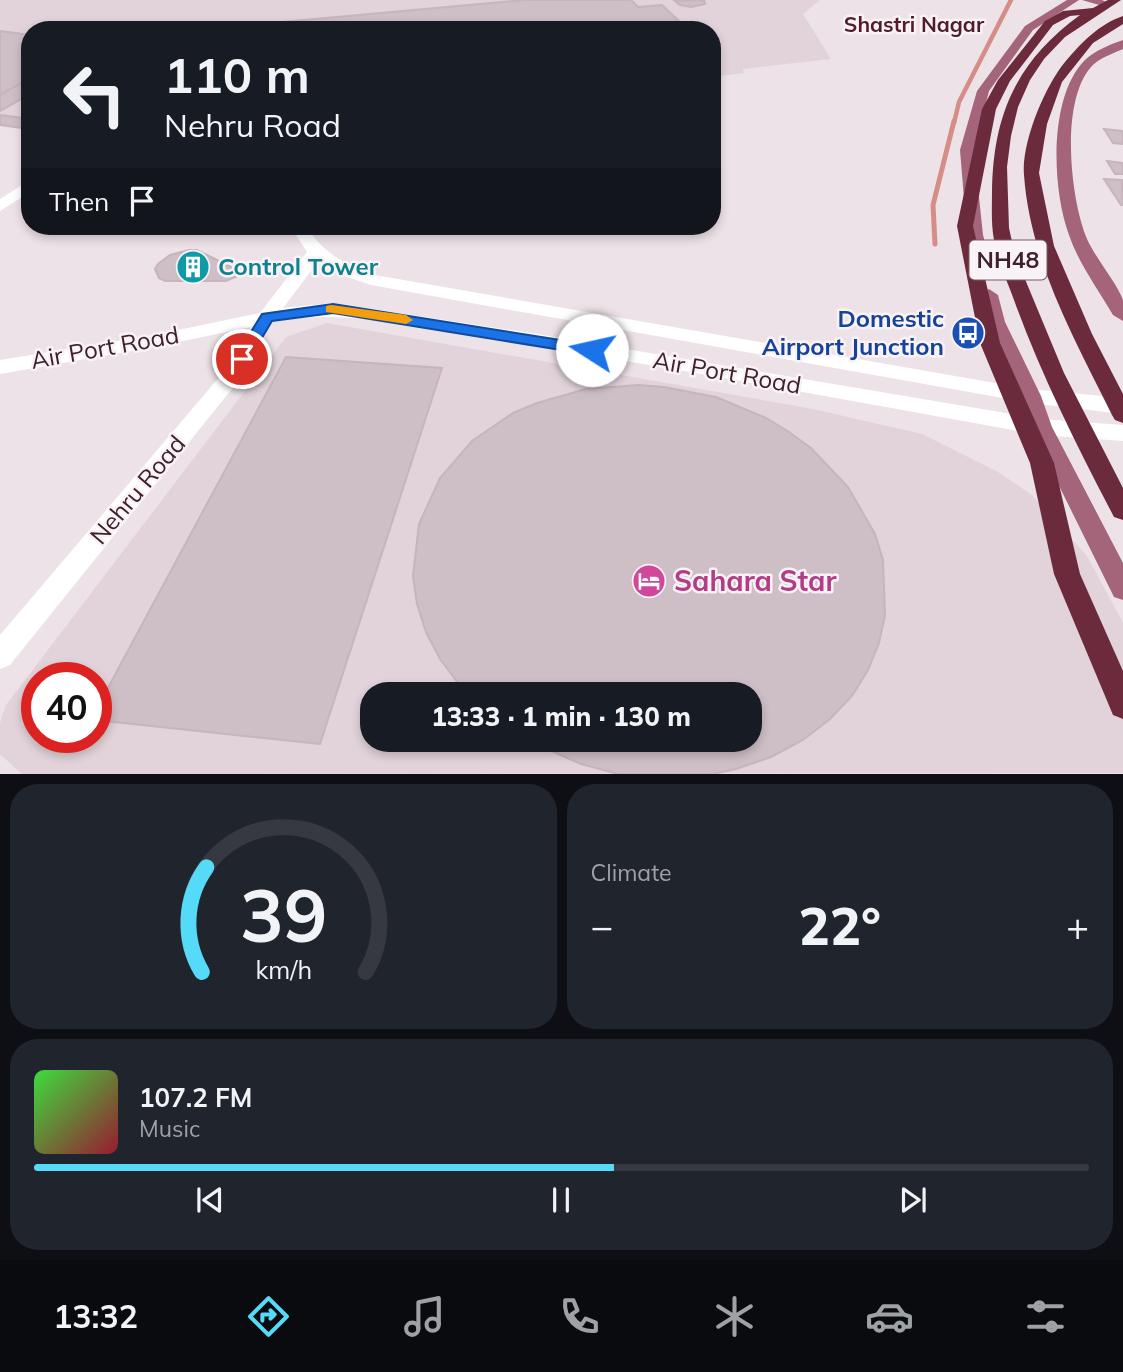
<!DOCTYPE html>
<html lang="en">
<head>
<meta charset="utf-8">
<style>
  :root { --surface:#171b24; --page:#20242c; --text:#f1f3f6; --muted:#9ea1a6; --line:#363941; --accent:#55daf8 }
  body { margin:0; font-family:Mulish,sans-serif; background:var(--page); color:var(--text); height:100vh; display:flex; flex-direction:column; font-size:26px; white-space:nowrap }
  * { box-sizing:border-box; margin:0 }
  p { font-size:23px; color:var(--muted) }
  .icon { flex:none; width:38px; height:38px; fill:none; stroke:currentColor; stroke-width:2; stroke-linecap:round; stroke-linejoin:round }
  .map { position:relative; height:774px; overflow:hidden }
  .details { display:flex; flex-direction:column; gap:10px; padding:10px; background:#0d0f14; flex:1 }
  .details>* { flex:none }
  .guide { position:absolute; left:21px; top:21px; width:700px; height:214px; border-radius:28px; box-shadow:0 4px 10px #0003; background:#171b24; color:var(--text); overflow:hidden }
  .speed { position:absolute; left:21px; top:662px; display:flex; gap:14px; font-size:35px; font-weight:700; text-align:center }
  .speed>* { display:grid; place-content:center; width:91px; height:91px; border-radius:50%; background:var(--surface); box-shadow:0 4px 10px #0003; line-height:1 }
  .speed .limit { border:10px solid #d22; background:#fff; color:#111 }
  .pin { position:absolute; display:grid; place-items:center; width:60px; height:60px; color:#fff; margin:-30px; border:4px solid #fff; border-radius:50%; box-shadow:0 2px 7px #0007 }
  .me { position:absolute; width:77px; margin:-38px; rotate:280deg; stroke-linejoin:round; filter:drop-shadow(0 0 5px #0008) }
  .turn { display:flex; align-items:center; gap:24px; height:147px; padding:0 28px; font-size:32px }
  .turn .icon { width:91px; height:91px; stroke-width:2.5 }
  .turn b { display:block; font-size:49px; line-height:60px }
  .then { display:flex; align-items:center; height:66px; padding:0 28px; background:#0003; gap:14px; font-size:26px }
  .big { font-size:52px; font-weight:800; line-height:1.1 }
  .details .tile { flex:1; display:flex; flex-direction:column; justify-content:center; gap:10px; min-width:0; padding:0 24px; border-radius:28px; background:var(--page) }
  .details .dial { align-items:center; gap:0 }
  .dial svg { height:182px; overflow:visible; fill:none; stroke:var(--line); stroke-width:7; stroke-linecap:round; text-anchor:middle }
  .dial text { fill:var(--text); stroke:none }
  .song { display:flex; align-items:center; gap:21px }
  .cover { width:84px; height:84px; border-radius:10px; background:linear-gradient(135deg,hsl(120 70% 55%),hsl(350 70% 35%)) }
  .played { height:7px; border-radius:4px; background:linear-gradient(90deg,var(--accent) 55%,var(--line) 55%) }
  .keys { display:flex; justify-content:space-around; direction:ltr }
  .heat { display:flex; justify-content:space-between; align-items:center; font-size:38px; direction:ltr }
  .details .tiles { flex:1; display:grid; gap:10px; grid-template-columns:1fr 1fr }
  .tile:last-child { grid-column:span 2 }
  .trip { position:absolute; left:360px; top:682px; width:402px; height:70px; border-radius:28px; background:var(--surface); box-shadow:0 4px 10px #0003; font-weight:800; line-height:70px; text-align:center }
  .menu { display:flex; height:112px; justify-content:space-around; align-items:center; background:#090b0e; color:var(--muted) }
  .menu .icon { width:49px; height:49px }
  .menu .on { color:var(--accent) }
  .menu b { font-size:32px; color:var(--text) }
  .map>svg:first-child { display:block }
  .built { fill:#e1d3d9; fill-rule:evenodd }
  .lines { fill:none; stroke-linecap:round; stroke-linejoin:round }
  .stream-far1 { stroke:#d48e87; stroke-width:4.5 }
  .stream { stroke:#d48e87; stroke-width:5 }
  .building { fill:#cebec6; stroke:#c7b4bd; stroke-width:2 }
  .minor { fill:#fff; fill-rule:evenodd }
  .major { fill:#a46479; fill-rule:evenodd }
  .highway { fill:#6c2b3d; fill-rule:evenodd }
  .route { fill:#1a73e8; stroke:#114b97; stroke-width:2 }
  .slow { fill:#f59e0b }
  .labels { text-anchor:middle; stroke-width:5; stroke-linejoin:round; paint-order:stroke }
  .far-neighbourhood-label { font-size:21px; font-weight:bold; fill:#511c2c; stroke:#f9f2f6 }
  .shield { fill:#f9f2f6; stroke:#766068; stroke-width:2 }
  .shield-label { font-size:23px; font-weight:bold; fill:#3e212b }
  .culture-label { font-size:24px; font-weight:bold; fill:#0d838f; stroke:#f9f2f6; text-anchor:start }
  .transit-label { font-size:24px; font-weight:bold; fill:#164399; stroke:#f9f2f6; text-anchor:end }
  .street-label { font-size:24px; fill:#3e212b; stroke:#f9f2f6 }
  .near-hotel-label { font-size:28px; font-weight:bold; fill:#b23c85; stroke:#f9f2f6; text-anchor:start }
</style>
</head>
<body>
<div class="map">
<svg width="1123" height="774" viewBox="0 0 1123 774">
  <rect width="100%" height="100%" fill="#ede2e7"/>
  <!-- built -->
  <path class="built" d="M 0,0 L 820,0 L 803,14 L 831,59 L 743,69 L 744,73 L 712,77 L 712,30 L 30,30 L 30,130 L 0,125 Z
    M 327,323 L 813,409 L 922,434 L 998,472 L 1032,495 L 1087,556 L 1123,623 L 1123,773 L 22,774 L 0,754 L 0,723 L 6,705 L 286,337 ZM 37,677 L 96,677 L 96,737 L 37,737 ZM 373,695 L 751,695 L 751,740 L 373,740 Z"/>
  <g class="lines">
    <!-- stream-far1 -->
    <path class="stream-far1" d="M 954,123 L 959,102 L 1011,0"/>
    <!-- stream -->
    <path class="stream" d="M 935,244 L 933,205 L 954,121"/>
  </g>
  <!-- building -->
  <path class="building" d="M 525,0 L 631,0 L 638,7 L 662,5 L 679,21 L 664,23 L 671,30 L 680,30 L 194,30 Z
    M 704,0 L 705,4 L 691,7 L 680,5 L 675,1 Z
    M 0,31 L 30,35 L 30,78 L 0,95 Z
    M 30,78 L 30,94 L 0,111 L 0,95 Z
    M 0,115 L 30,119 L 30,129 L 0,125 Z
    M 1104,129 L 1123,131 L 1123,144 L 1113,143 Z
    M 1107,161 L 1123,163 L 1123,174 L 1115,174 Z
    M 1104,179 L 1122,180 L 1123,205 L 1121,205 Z
    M 189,250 L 197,250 L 237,270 L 238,276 L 226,281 L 165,281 L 159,278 L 155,269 L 158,264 L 170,255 Z
    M 286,357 L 442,368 L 320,744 L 96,720 L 96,710 Z
    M 638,385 L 664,387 L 716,397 L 766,418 L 789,432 L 811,448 L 848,487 L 875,534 L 883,560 L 885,615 L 879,643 L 868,670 L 852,696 L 830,719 L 803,740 L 771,757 L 736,769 L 713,774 L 618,774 L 581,764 L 526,740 L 751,740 L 751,695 L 467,695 L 440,659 L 426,632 L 417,604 L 413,576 L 419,524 L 440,478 L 472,441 L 513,413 L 537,403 L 586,389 Z"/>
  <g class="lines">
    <!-- minor -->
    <path class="minor" d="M 30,180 L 30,192 L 0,211 L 0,199 Z
      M 290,226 L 306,226 C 323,253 345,265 375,275 L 1030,389 L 1123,398 L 1123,414 L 1030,403 L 371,285 L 341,275 L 318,262 L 283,308 L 333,303 L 537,334 L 1041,419 L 1123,425 L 1123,441 L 1041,435 C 862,403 683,369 504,341 C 430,330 347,307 273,322 L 235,385 L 10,665 L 0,669 L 0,635 L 221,375 L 251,327 L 154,347 L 0,374 L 0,360 L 154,335 L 260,313 L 307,252 Z"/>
    <!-- major -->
    <path class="major" d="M 1067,0 L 1079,0 L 1033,30 L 989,91 L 974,150 L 983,235 L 990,261 L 987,265 L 975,265 L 967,235 L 960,150 L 977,91 L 1025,26 Z
      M 1082,0 L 1102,0 L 1111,4 L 1106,7 Z
      M 1123,40 L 1123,49 C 1114,53 1102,57 1094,64 C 1059,96 1070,199 1087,239 C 1096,259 1117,283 1123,300 C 1123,305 1123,315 1123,321 L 1113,315 C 1098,289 1079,264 1069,235 C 1052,189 1048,97 1085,60 C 1094,51 1111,44 1123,40 Z
      M 989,289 L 998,295 L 1005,322 L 1041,396 L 1052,427 L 1123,563 L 1123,600 L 1114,597 L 1030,427 L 1019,396 L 985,322 L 980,295 Z"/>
    <!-- highway -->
    <path class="highway" d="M 1108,0 L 1121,0 L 1065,37 L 1044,59 L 1030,80 L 1018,107 L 1011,136 L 1007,167 L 1009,228 L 1015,255 L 1064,373 L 1123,488 L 1123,520 L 1114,517 C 1077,446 1041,375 1014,300 C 1007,280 997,261 994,240 C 991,224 992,208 992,192 C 993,114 1017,61 1080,15 L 1070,16 L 1053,25 L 1010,81 L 996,109 L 973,226 L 1000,343 L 1054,463 L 1080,574 L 1123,671 L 1123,719 L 1113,715 L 1054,574 L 1030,463 L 980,343 L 957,226 L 982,109 L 998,80 L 1045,21 L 1063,11 L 1093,8 Z
      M 1123,16 L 1123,24 L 1093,43 L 1062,82 L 1047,124 L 1039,173 L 1054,246 L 1092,334 L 1123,394 L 1123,423 L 1115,420 L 1112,415 C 1075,340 1030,261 1024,175 C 1021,143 1045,86 1065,62 C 1081,43 1099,24 1123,16 Z"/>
  </g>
  <!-- route -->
  <path class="route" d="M 333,304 L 592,345 L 600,350 L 592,355 L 333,313 L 272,321 L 247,363 L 236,363 L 234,359 L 262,314 Z"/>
  <!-- slow -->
  <path class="slow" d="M 331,305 L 406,315 L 413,320 L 406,324 L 326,312 L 326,306 Z"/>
  <!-- icons -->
  <defs>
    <symbol id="building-disc" viewBox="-11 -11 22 22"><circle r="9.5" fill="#0f9aa8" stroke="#f9f2f6"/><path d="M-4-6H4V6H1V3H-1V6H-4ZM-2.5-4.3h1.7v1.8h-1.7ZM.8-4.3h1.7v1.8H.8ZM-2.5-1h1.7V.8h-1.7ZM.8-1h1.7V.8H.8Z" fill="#fff"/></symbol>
    <symbol id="bus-disc" viewBox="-11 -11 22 22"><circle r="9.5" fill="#1a4fb4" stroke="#f9f2f6"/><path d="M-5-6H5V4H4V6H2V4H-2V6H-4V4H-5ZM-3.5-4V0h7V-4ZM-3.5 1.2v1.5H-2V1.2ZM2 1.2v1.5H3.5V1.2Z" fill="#fff"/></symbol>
    <symbol id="hotel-disc" viewBox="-11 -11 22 22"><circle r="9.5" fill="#d1479c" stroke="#f9f2f6"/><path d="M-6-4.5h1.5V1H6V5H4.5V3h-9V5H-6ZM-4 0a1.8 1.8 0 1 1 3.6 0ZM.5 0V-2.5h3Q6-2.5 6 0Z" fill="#fff"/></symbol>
  </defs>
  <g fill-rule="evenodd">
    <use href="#building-disc" x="174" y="248" width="38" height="38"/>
    <use href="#bus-disc" x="949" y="314" width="38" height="38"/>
    <use href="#hotel-disc" x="630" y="562" width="38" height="38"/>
  </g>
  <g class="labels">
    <!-- far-neighbourhood labels -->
    <g class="far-neighbourhood-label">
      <text x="914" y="32">Shastri Nagar</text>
    </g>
    <!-- shield labels -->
    <rect class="shield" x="969.5" y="240.5" width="77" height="39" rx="5"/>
    <g class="shield-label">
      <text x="1008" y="268">NH48</text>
    </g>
    <!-- culture labels -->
    <g class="culture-label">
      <text x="218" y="275">Control Tower</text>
    </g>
    <!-- transit labels -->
    <g class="transit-label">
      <text x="944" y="327">Domestic<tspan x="944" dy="28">Airport Junction</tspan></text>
    </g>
    <!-- street labels -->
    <g class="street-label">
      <text transform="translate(105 348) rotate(-10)" y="8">Air Port Road</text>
      <text transform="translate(727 373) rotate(10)" y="8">Air Port Road</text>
      <text transform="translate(138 490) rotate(-50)" y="8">Nehru Road</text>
    </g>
    <!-- near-hotel labels -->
    <g class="near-hotel-label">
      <text x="674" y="591">Sahara Star</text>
    </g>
  </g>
</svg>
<div class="speed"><div class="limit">40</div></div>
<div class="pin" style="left:242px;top:359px;background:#d93025"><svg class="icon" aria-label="arrive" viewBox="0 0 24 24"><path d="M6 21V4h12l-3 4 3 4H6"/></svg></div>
<svg class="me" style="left:592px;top:350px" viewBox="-20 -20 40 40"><circle r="19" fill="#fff"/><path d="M0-13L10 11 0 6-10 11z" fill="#1a73e8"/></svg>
<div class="trip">13:33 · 1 min · 130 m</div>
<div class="guide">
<div class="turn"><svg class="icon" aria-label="left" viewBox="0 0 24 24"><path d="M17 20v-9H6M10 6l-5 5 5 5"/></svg><div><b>110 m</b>Nehru Road</div></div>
<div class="then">Then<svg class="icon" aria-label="arrive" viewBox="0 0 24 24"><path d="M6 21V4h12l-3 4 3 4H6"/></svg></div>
</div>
</div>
<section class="details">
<div class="tiles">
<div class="tile dial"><svg viewBox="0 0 100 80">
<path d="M14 69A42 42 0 1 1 86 69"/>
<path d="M14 69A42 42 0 0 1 16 23" stroke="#55daf8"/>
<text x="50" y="56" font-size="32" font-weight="700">39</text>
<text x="50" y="72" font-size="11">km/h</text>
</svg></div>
<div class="tile"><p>Climate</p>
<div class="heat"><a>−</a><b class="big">22°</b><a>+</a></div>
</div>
<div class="tile">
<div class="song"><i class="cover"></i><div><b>107.2 FM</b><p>Music</p></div></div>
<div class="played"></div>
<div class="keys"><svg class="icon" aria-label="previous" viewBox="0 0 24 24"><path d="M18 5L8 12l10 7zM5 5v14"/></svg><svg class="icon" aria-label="pause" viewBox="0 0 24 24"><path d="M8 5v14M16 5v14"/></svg><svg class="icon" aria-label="next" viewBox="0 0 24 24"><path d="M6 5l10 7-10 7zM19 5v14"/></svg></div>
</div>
</div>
</section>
<nav class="menu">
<b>13:32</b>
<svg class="icon on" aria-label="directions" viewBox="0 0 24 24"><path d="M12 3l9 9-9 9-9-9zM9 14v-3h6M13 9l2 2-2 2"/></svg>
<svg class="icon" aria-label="music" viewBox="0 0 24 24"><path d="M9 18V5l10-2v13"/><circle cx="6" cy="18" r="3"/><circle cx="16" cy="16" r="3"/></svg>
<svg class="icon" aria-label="phone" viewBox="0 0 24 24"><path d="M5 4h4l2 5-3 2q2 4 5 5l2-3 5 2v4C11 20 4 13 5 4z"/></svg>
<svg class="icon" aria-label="climate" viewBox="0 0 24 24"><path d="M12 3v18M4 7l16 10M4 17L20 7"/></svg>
<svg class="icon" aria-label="car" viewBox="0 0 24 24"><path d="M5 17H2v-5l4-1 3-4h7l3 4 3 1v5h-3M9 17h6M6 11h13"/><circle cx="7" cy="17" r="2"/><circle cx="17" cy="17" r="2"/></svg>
<svg class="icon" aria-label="filters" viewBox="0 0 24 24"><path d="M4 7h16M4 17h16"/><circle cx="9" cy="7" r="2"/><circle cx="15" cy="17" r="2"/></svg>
</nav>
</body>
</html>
